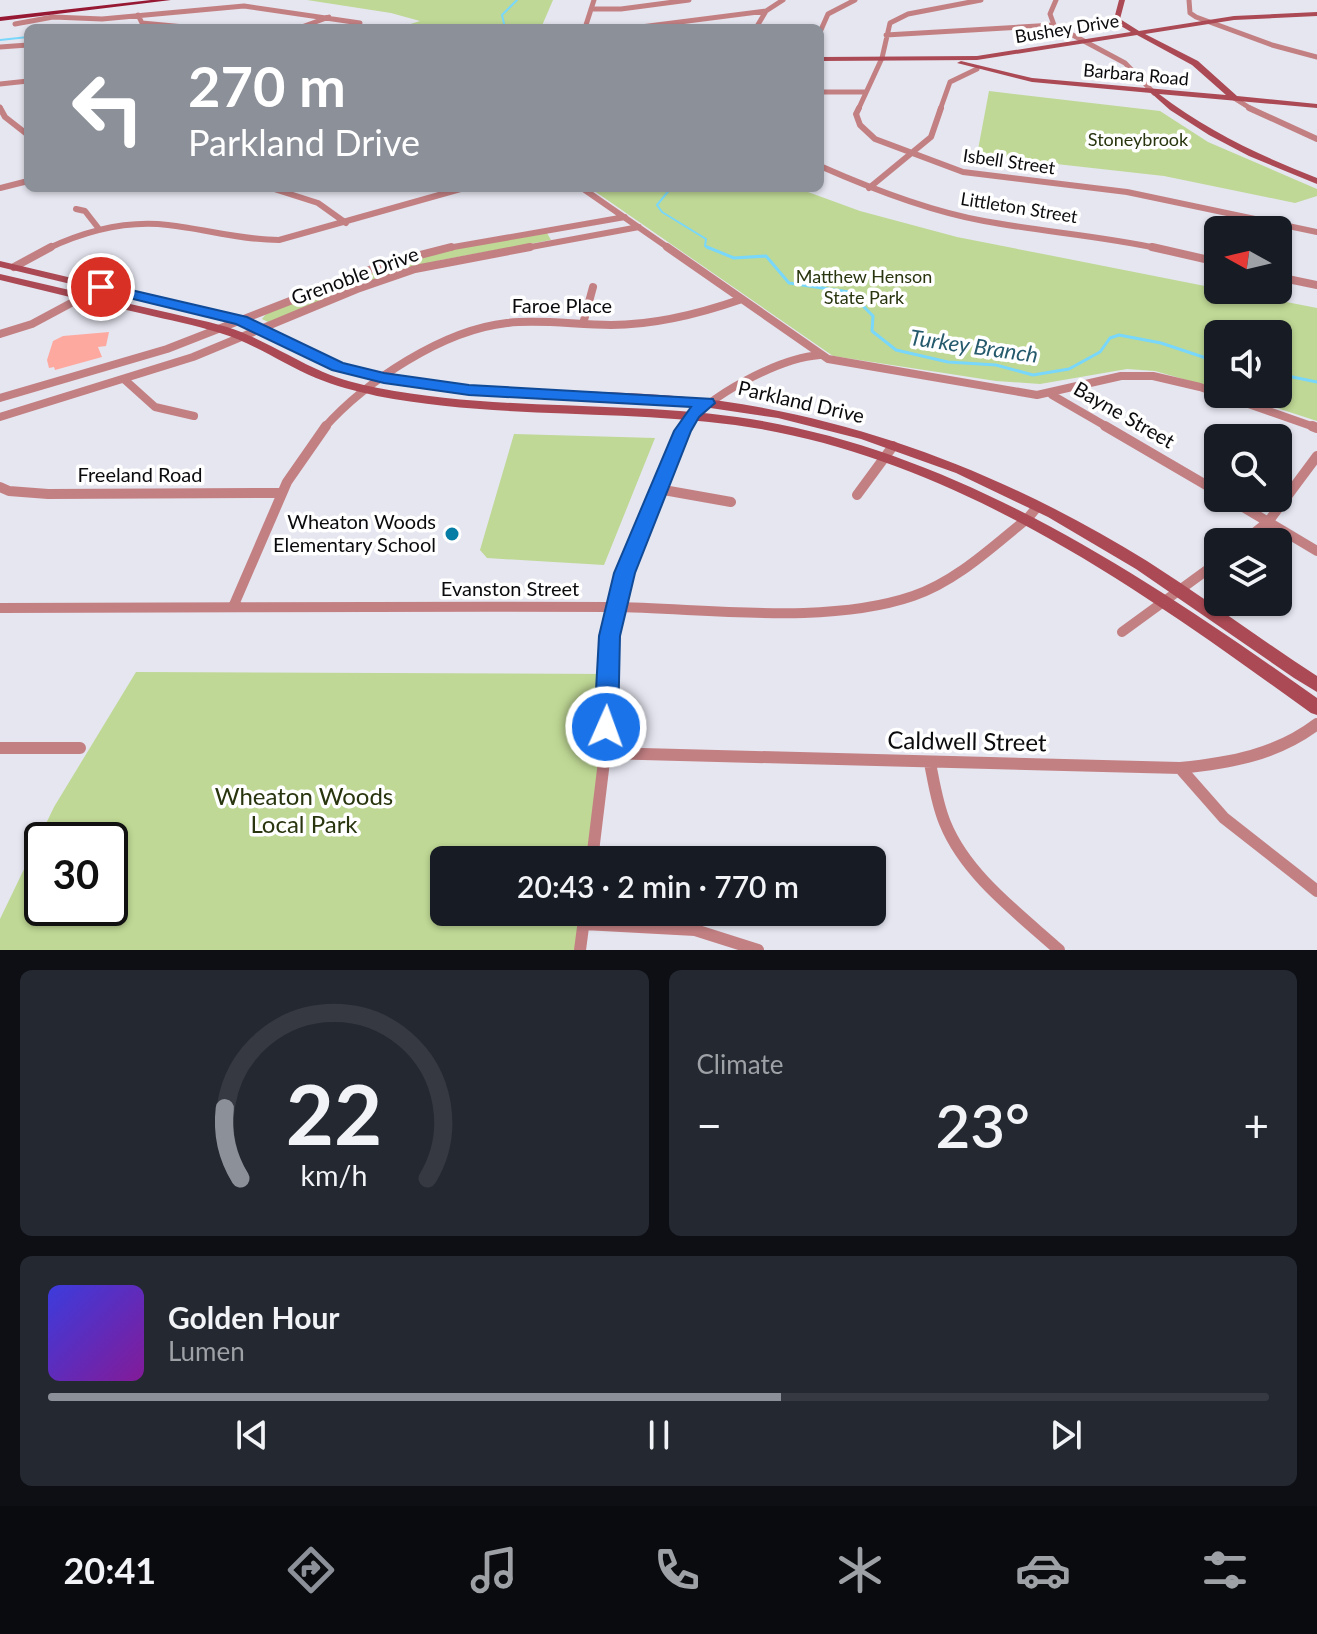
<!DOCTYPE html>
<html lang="en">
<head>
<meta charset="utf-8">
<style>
  :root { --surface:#171b24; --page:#242831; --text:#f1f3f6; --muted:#9ea1a6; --line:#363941; --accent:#8c9099 }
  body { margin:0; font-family:Lato,sans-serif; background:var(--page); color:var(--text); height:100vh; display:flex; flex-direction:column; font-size:30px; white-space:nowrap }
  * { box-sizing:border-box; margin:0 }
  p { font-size:26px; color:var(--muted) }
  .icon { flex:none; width:44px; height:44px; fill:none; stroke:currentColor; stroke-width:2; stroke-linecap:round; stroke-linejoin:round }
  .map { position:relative; height:950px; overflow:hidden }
  .side { display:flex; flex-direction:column; gap:20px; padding:20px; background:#0d0f14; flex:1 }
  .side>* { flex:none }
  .guide { position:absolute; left:24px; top:24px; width:800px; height:168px; border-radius:12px; box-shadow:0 2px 6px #0004; background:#8c9099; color:#fff; overflow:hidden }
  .needle { width:52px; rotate:278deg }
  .buttons { position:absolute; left:1204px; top:216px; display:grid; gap:16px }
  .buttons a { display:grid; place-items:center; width:88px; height:88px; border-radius:12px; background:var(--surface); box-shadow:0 2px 6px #0004; font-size:40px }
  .speed { position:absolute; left:24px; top:822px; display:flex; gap:16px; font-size:40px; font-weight:700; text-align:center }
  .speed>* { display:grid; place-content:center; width:104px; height:104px; border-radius:50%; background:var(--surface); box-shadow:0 2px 6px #0004; line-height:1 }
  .speed .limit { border:4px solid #111; border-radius:12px; background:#fff; color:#111 }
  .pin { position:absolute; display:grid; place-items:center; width:68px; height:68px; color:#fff; margin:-34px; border:4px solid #fff; border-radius:50%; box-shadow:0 2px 8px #0007 }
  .me { position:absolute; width:88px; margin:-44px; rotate:2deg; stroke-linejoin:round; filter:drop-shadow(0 0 6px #0008) }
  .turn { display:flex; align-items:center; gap:28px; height:168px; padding:0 32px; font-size:36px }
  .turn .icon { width:104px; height:104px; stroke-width:2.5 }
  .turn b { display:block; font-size:56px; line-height:68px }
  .big { font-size:60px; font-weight:600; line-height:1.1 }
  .side .card { flex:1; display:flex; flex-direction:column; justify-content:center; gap:12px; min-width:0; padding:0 28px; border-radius:12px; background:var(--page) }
  .side .dial { align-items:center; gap:0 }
  .dial svg { height:208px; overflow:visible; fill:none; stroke:var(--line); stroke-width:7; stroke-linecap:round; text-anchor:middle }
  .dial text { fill:var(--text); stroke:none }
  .song { display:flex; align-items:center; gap:24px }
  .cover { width:96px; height:96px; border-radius:12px; background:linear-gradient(135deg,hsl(240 70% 55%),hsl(290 70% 35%)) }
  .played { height:8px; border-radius:4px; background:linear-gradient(90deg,var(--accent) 60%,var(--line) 60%) }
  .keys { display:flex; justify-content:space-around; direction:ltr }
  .heat { display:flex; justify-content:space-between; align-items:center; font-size:44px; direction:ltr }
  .side .tiles { flex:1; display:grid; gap:20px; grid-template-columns:1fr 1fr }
  .card:last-child { grid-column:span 2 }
  .trip { position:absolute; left:430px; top:846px; width:456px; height:80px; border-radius:12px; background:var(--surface); box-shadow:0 2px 6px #0004; font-weight:600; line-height:80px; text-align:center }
  .dock { display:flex; height:128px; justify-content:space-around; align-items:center; background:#090b0e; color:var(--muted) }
  .dock .icon { width:56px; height:56px }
  .dock .active { color:var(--accent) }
  .dock b { font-size:36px; color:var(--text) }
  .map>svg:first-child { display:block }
  .green { fill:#bfd895; fill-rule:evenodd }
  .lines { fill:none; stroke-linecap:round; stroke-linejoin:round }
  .stream-far1 { stroke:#78d7fa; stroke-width:2 }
  .stream { stroke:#78d7fa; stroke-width:3 }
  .building { fill:#fea9a0 }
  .street-far4 { stroke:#c38083; stroke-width:5 }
  .street-far3 { stroke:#c38083; stroke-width:6 }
  .street-far2 { stroke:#c38083; stroke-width:8 }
  .street-far1 { stroke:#c38083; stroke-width:10 }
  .street { stroke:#c38083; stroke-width:12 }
  .secondary { fill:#ab4a54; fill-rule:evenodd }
  .primary { fill:#961833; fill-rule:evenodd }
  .route { fill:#1a73e8; stroke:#114b97; stroke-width:2 }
  .poi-dot { fill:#057da4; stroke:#fff; stroke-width:3 }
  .labels { text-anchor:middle; stroke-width:7; stroke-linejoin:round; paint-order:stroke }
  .far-street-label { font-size:18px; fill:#0b0b0e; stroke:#fff }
  .far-park-label { font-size:18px; fill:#28350e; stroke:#fff }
  .street-label { font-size:20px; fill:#0b0b0e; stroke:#fff }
  .poi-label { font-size:20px; fill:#0b0b0e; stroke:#fff; text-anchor:end }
  .water-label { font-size:22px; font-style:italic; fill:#255a6c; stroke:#fff }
  .near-street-label { font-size:24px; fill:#0b0b0e; stroke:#fff }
  .near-park-label { font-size:24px; fill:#28350e; stroke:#fff }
</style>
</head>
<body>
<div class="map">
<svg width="1317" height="950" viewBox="0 0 1317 950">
  <rect width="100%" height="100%" fill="#e5e6f0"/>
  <!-- green -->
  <path class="green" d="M 307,0 L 553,0 L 541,28 L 371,28 L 401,27 L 420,21 L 391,13 Z
    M 989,91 L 1160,111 L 1208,142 L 1317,189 L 1317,196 L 1295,203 L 1164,176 L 977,155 Z
    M 590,188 L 797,188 L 860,211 L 957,237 L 1317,308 L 1317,421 L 1234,394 L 1278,394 L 1278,334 L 1218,334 L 1218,389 L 1155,371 L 1127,369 L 1040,384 L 996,381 L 833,356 Z
    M 547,233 L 551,240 L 441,260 L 268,322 L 262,319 L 266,314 L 371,272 L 444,251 Z
    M 514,434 L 655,438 L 604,565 L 487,558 L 480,550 Z
    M 136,672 L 608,674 L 592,860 L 444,860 L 444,912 L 585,912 L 580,950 L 0,950 L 0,919 L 54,807 ZM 42,840 L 110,840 L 110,908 L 42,908 Z"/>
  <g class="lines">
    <!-- stream-far1 -->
    <path class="stream-far1" d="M 505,28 L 502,15 L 517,0
      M 0,40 L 28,37
      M 671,188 L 657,205 L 662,212 L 706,239 L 705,246 L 710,249"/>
    <!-- stream -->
    <path class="stream" d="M 707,247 L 734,258 L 766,256 L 789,283 L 849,292 L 873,316 L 872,331 L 896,350 L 948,362 L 996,365 L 1033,375 L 1069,369 L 1100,352 L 1110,338 L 1119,335 L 1161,343 L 1218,362
      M 1278,374 L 1317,382"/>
  </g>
  <!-- building -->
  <path class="building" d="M 109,332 L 106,346 L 98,347 L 102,357 L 55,370 L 54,367 L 49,368 L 47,360 L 53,341 L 63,336 Z"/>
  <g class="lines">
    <!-- street-far4 -->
    <path class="street-far4" d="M 1056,0 L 1050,14 L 1054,25 L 1125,63 L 1154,93
      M 1189,0 L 1190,13 L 1196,17 L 1272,45 L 1317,57
      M 591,9 L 621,9 L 689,0
      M 138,15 L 142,23 L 195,28
      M 15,24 L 53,17 L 102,19 L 244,6 L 360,23
      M 299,28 L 329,17
      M 585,28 L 594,0
      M 633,28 L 766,11
      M 756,28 L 766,11 L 783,0
      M 820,32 L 828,14 L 855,0
      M 886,35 L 1054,25
      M 0,47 L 28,45
      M 0,84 L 28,81
      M 820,92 L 865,92
      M 1234,98 L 1253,110
      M 0,107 L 1,110
      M 858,110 L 882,58 L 890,23 L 908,14 L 981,0
      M 940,110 L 950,82 L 977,69"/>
    <!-- street-far3 -->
    <path class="street-far3" d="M 0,108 L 5,117 L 28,135
      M 859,108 L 856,114 L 860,125 L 875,139 L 963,172 L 1127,192 L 1317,232
      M 1249,108 L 1317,139
      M 820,166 C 872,189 928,211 984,221 C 1043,232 1102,236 1161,249
      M 0,188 L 28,181
      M 271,188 L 318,203 L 346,223
      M 582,188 L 670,249
      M 869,188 L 931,137 L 941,108
      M 76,209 L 85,211 L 99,229
      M 47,249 C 85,231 125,220 168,225 C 205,229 241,240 279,240 L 464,188
      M 442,249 L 625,217
      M 520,249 L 639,227"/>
    <!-- street-far2 -->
    <path class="street-far2" d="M 667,247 L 828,359 L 1037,395 L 1121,376 L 1153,376 L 1200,387 L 1317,428
      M 1152,247 L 1218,262
      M 14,267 L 51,247
      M 1278,277 L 1317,285
      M 583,324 L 593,287
      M 0,334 L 32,324 L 101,287
      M 125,380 L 155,407 L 194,416
      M 1052,395 L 1109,428
      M 0,398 L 167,349 L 385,264 L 451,247
      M 0,417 L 193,357 L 357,289 L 415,269 L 530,247
      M 324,428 C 366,381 443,330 507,323 C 541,319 576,325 611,325 C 656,325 699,314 742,299
      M 685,428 C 708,395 780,358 820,355"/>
    <!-- street-far1 -->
    <path class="street-far1" d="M 1105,426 L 1218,492
      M 1312,426 L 1317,428
      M 0,487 L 9,491 L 48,494 L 281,493
      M 658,489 L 731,502
      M 857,495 L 893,446
      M 1228,498 L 1317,551
      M 1243,542 L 1268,522 L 1317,456
      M 233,607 L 287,482 L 326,426
      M 0,608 C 204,608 408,606 612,607 C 705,608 825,626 913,596 C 957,581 993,546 1028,518 L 1037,507
      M 1122,632 L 1218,562
      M 609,657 L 614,607 L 624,573 L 686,426"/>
    <!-- street -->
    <path class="street" d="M 0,748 L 80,748
      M 605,753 L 1180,768 C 1230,763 1276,755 1317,724
      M 930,763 C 934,783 937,804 945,823 C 966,875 1018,913 1059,950
      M 1180,768 L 1224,818 L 1317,891
      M 592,860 L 605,753 L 609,655
      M 584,924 L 695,930 L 758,950
      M 580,950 L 585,912"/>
    <!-- secondary -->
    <path class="secondary" d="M 1119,0 L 1125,0 L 1120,19 L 1139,31 L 1234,16 L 1317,12 L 1317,16 L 1234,20 L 1145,34 L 1198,61 L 1237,96 L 1317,104 L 1317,108 L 1159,94 C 1207,131 1261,156 1317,178 L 1317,184 L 1249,156 L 1209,135 L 1170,110 L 1151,93 L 1032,82 L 957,63 L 961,61 L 1032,78 L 1226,95 L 1192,65 L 1137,35 L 977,60 L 820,61 L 820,57 L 977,56 L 1131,32 L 1121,26 L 1114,19 Z
      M 0,261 C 55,274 110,287 165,300 C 192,306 221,310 247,319 C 278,330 306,349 337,361 C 356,369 377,374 398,377 C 505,396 614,386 721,401 C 875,423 1016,480 1147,561 C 1205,598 1260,639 1317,676 L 1317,692 L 1294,678 L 1136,569 L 1048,517 L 956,473 L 861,439 L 778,418 L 697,406 L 657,402 L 472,394 L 399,385 L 343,372 L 237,324 L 0,267 Z
      M 0,274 C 51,286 101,297 152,309 C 177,315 203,320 227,327 C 261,338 291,358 323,372 C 341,380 359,384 378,388 C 496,411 618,401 737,417 C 955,448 1141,574 1317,698 L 1317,715 L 1311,713 C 1138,588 953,455 735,425 C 616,409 495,419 377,396 C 356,391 335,386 316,378 C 283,364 254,343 220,333 C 195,325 169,320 144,314 C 96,303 48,292 0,280 Z"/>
    <!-- primary -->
    <path class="primary" d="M 151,0 L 171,0 L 0,21 L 0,17 Z"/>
  </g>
  <!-- route -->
  <path class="route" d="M 101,283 L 247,317 L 343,363 L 384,373 L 469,385 L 713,399 L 715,403 L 699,417 L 691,431 L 635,573 L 620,636 L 618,727 L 614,734 L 606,737 L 598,734 L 594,727 L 599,636 L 614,573 L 674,431 L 691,407 L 469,395 L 384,383 L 332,370 L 236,324 L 96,290 L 96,284 Z"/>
  <!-- markers -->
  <circle class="poi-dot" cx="452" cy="534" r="8"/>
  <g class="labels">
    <!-- far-street labels -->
    <g class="far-street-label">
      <text transform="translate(1067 29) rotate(-9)" y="6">Bushey Drive</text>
      <text transform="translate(1136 75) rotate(5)" y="6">Barbara Road</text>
      <text transform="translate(1009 162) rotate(8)" y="6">Isbell Street</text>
      <text transform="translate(1019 208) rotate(9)" y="6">Littleton Street</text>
    </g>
    <!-- far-park labels -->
    <g class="far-park-label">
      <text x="1138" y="146">Stoneybrook</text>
      <text x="864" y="283">Matthew Henson<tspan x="864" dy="21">State Park</tspan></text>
    </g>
    <!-- street labels -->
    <g class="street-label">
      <text transform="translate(355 276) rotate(-20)" y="7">Grenoble Drive</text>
      <text x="562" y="313">Faroe Place</text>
      <text transform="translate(801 402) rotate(13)" y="7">Parkland Drive</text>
      <text transform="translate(1124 415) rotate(30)" y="7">Bayne Street</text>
      <text x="140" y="482">Freeland Road</text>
      <text x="510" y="596">Evanston Street</text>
    </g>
    <!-- poi labels -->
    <g class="poi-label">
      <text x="436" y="529">Wheaton Woods<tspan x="436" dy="23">Elementary School</tspan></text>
    </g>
    <!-- water labels -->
    <g class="water-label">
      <text transform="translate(974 346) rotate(8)" y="8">Turkey Branch</text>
    </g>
    <!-- near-street labels -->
    <g class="near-street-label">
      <text transform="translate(967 742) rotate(1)" y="8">Caldwell Street</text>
    </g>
    <!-- near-park labels -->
    <g class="near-park-label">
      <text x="304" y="805">Wheaton Woods<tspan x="304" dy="28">Local Park</tspan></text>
    </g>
  </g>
</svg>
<div class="buttons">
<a><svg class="needle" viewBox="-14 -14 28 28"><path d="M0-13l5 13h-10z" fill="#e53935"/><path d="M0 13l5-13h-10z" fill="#9ea1a6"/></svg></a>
<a><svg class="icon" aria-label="sound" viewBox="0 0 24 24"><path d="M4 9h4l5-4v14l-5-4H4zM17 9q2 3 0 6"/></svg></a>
<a><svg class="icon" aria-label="search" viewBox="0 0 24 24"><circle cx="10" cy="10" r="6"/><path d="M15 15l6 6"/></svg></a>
<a><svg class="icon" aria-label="layers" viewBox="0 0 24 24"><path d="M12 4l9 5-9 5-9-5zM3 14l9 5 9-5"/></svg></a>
</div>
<div class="speed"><div class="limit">30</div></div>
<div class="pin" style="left:101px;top:287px;background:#d93025"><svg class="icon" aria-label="arrive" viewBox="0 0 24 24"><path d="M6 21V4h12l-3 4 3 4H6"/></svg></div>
<svg class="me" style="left:606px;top:727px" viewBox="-20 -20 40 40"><circle r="17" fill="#1a73e8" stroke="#fff" stroke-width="3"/><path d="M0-11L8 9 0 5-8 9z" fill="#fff"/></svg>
<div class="trip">20:43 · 2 min · 770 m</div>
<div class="guide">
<div class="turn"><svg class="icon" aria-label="left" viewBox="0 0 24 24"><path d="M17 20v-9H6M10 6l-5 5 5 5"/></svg><div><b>270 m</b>Parkland Drive</div></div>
</div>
</div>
<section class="side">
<div class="tiles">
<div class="card dial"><svg viewBox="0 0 100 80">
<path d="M14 69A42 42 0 1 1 86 69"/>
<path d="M14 69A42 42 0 0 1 8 42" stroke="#8c9099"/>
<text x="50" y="56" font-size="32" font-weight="700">22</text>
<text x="50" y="72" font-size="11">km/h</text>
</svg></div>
<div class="card"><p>Climate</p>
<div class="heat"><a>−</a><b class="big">23°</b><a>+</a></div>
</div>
<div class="card">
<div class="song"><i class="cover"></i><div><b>Golden Hour</b><p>Lumen</p></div></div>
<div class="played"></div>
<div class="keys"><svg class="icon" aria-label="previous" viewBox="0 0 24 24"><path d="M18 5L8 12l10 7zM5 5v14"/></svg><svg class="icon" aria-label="pause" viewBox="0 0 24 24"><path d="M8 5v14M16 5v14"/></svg><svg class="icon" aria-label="next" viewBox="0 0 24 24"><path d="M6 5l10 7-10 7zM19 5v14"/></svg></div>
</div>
</div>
</section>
<nav class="dock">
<b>20:41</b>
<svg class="icon active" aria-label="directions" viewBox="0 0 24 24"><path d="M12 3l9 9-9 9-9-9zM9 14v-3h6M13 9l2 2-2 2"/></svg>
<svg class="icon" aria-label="music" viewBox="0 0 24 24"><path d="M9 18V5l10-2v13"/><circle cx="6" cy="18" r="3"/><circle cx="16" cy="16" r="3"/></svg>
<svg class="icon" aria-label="phone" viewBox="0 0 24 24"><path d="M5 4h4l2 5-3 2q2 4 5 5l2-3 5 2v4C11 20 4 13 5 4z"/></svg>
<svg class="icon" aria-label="climate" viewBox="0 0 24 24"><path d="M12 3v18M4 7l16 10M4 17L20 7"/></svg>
<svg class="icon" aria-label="car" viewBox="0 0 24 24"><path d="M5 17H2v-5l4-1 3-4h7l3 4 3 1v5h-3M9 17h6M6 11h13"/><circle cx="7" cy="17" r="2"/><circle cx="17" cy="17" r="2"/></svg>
<svg class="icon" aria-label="filters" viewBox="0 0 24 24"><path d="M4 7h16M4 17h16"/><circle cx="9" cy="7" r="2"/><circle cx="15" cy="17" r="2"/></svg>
</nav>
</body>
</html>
